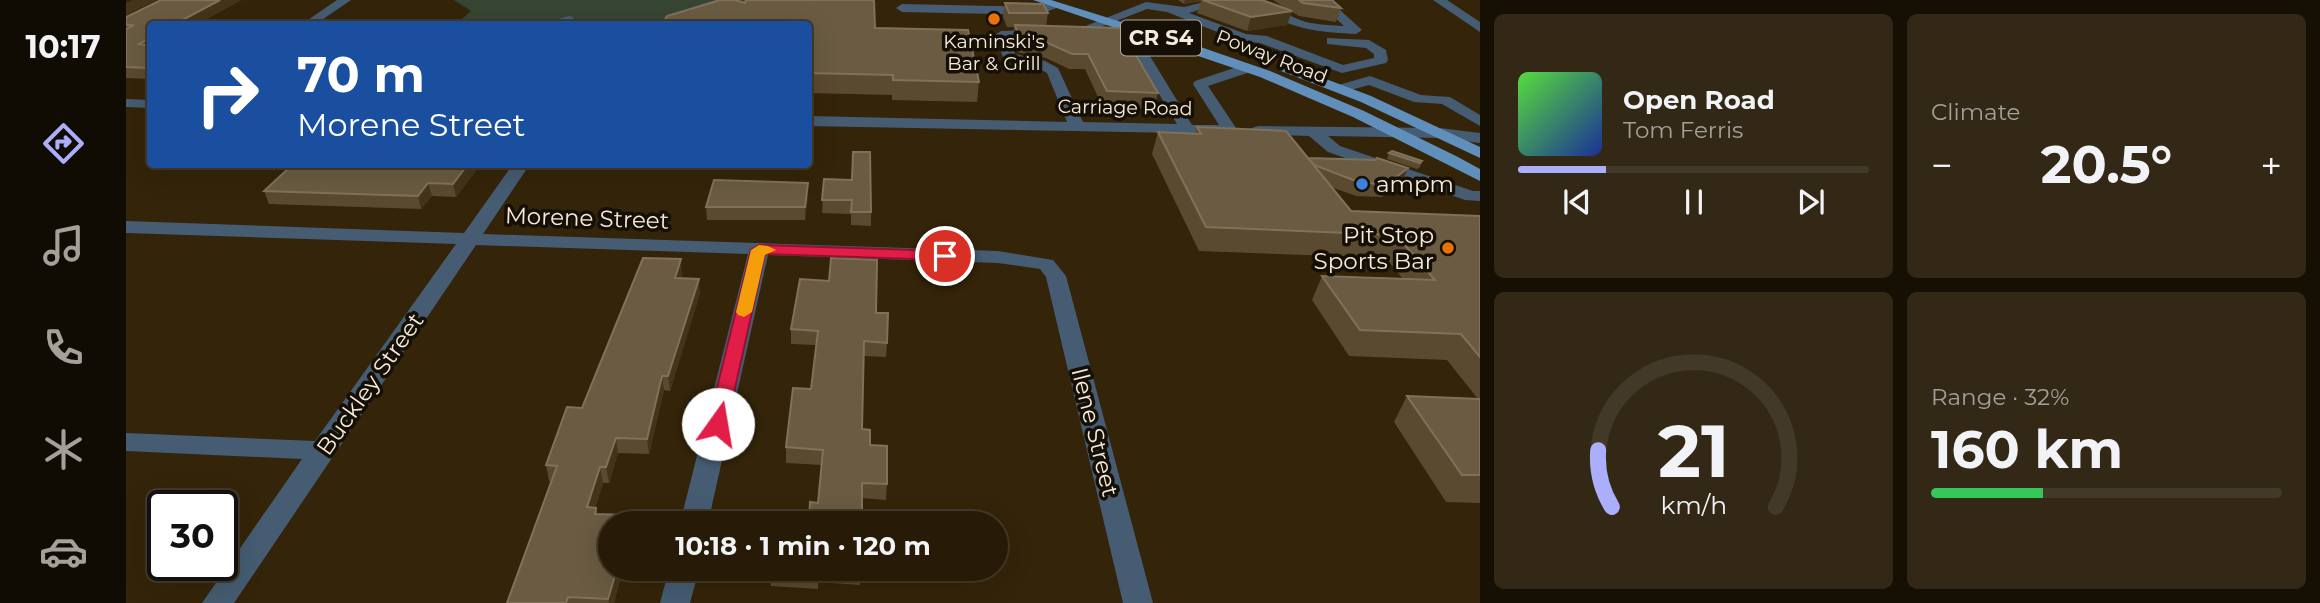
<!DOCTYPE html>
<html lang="en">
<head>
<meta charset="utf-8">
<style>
  :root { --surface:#271b07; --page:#332815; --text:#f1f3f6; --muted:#a4a19b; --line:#433928; --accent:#abaffb }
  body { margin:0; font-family:Montserrat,sans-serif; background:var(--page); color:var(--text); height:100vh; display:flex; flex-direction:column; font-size:26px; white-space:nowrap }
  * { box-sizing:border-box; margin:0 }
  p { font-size:23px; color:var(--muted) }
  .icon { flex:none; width:38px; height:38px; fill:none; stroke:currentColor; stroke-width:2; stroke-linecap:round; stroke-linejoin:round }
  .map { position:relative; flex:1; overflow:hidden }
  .panel { display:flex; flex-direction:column; gap:14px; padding:14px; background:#150f04; width:840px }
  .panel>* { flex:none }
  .top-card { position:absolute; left:21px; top:21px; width:665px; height:147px; border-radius:7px; box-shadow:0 7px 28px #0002,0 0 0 2px var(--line); background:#1a4fa0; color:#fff; overflow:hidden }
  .speed { position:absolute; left:21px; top:490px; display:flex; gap:14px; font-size:35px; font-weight:700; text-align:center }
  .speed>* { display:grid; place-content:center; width:91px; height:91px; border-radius:50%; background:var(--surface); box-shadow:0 7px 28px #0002,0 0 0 2px var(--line); line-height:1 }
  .speed .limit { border:4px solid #111; border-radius:10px; background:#fff; color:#111 }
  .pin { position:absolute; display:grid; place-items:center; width:60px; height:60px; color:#fff; margin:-30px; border:4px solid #fff; border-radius:50%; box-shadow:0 2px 7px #0007 }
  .me { position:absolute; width:77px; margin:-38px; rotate:13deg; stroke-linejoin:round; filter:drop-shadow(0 0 5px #0008) }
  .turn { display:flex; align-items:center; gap:24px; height:147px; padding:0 35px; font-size:32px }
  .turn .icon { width:91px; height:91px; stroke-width:2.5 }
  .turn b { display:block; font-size:49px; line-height:60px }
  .big { font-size:52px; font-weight:700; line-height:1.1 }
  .panel .widget { flex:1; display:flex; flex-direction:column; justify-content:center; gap:10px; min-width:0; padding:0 24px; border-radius:10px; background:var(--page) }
  .panel .dial { align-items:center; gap:0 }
  .dial svg { height:182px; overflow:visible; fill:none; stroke:var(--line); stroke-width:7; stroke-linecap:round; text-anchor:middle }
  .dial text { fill:var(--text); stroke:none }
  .song { display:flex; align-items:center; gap:21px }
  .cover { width:84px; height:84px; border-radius:10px; background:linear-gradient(135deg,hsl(110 70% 55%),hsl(230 70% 35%)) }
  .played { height:7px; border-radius:4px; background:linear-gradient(90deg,var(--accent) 25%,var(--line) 25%) }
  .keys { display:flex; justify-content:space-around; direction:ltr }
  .heat { display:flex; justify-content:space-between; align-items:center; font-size:38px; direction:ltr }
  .charge { height:10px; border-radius:5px; background:linear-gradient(90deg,#34c759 32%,var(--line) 0) }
  .panel .tiles { flex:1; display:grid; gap:14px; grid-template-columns:repeat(2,1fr) }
  .trip { position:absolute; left:472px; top:511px; width:410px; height:70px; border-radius:35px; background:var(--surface); box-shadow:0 7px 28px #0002,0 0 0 2px var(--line); font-weight:700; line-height:70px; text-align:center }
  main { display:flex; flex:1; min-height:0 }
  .menu { display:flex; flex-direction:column; width:126px; justify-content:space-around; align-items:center; background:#100b03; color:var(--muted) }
  .menu .icon { width:49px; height:49px }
  .menu .selected { color:var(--accent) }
  .menu b { font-size:32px; color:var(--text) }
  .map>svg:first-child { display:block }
  .green { fill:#364633 }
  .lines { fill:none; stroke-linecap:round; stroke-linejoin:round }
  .minor { fill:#455c72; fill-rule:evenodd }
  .major { fill:#608fbc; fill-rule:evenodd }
  .wall { fill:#5a4a30 }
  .shaded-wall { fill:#443419 }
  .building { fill:#6a5b42; stroke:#80725a; stroke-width:2 }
  .route { fill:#e11d48; stroke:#92132f; stroke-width:2 }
  .slow { fill:#f59e0b }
  .food-dot { fill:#e8710a; stroke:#160f05; stroke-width:2.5 }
  .shop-dot { fill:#3f7fe0; stroke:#160f05; stroke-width:2.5 }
  .labels { text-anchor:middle; stroke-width:7; stroke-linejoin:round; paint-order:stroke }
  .far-poi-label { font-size:19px; fill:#f5ebdc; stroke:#160f05 }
  .far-street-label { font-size:19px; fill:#f5ebdc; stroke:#160f05 }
  .shield { fill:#160f05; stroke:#b2a99c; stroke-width:2 }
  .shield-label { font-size:21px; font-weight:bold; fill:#f5ebdc }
  .poi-label { font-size:23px; fill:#f5ebdc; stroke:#160f05; text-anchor:start }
  .street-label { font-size:23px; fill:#f5ebdc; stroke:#160f05 }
</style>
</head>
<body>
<main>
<nav class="menu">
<b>10:17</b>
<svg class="icon selected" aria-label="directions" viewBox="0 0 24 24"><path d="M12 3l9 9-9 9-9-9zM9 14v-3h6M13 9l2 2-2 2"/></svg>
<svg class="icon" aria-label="music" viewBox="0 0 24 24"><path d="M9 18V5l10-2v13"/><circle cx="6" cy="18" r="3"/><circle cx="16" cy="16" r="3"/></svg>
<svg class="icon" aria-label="phone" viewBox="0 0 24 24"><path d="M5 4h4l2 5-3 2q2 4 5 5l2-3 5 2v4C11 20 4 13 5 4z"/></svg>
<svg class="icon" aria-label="climate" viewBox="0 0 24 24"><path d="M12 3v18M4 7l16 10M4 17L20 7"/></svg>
<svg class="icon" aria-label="car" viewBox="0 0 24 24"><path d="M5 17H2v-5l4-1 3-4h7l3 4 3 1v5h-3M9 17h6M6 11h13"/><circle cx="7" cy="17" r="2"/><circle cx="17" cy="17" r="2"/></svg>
</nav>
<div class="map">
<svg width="1354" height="603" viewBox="0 0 1354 603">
  <rect width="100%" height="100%" fill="#342409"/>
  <!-- green -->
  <path class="green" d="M 328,0 L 624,0 L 614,24 L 330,24 L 345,11 Z"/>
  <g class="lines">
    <!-- minor -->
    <path class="minor" d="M 211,0 L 225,0 L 190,24 L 176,24 Z
      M 1086,0 L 1105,0 L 1063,13 L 1120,34 L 1141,36 L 1217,65 L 1248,58 L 1248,54 L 1240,48 L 1201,44 L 1201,38 L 1243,40 L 1260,50 L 1262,60 L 1260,63 L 1216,73 L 1134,43 L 1114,41 L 1041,12 L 1021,9 L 962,32 L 958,33 L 952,29 L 1020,2 L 1058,7 Z
      M 1129,0 C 1147,0 1157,14 1174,20 C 1188,25 1203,25 1218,26 L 1190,0 L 1203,0 L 1236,30 L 1230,34 C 1193,32 1155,30 1129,0 Z
      M 1307,0 L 1321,0 L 1354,22 L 1354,32 Z
      M 929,2 L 933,3 L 933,7 L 912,15 L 776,12 L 770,8 L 776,4 L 911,7 Z
      M 443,16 L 447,17 L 447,23 L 415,24 Z
      M 971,29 L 987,30 L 1013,38 L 1066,125 L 1093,125 L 1067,84 L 1069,81 L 1117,65 L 1127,65 L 1127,71 L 1082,86 L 1112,131 L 1110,134 L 682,126 L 682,116 L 941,122 L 921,73 L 910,67 L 878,60 L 869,35 L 875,31 L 914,30 L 918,31 L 918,37 L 883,39 L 889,54 L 919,61 L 932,68 L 957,122 L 1051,124 L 1003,44 L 967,36 L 967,30 Z
      M 1244,76 L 1295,95 L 1324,97 L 1354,115 L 1354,126 L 1316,104 L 1288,102 L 1243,85 L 1214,93 L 1207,89 L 1209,86 Z
      M 0,99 L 24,100 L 24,108 L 0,107 Z
      M 1132,126 L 1314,128 L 1354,133 L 1354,143 L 1314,138 L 1202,136 L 1214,146 L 1347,191 L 1354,191 L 1354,201 L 1339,200 L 1202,152 L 1183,136 L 1126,134 L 1124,131 L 1126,128 Z
      M 387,164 L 404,164 L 357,234 L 872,251 L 927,260 L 940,276 L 1027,603 L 997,603 L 920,277 L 914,269 L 872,263 L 642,255 L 582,523 L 554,523 L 622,254 L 350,245 L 108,603 L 76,603 L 176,459 L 0,451 L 0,433 L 189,441 L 330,244 L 0,233 L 0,221 L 338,233 Z
      M 543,569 L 573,569 L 564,603 L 534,603 Z"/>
    <!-- major -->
    <path class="major" d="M 907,0 L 925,0 L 1063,43 L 1144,71 L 1238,111 L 1330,156 L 1354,169 L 1354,181 L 1227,117 L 1134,77 Z
      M 1160,64 L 1245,96 L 1354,147 L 1354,158 L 1235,102 L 1155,71 L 1153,68 Z"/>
  </g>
  <!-- wall -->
  <path class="wall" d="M 115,0 L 72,24 L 24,24 L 24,79 L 0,78 L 0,17 Z
    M 1052,0 L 1136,0 L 1162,10 L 1147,0 L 1206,0 L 1215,8 L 1210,22 L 1173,16 L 1166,12 L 1161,25 L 1121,31 L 1071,13 L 1075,1 L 1058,4 Z
    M 619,3 L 749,28 L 853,82 L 851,102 L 766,100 L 766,95 L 682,93 L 682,24 Z
    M 879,3 L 922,13 L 920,26 L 1032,93 L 1028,109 L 977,108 L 959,69 L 943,69 L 920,58 L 891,52 L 887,40 L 888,27 L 881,27 L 877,17 Z
    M 1071,127 L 1182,158 L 1282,168 L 1276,181 L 1256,197 L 1230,196 L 1205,187 L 1225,211 L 1354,216 L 1354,503 L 1320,502 L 1268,422 L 1281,396 L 1352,399 L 1321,360 L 1223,356 L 1186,300 L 1196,276 L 1276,278 L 1260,258 L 1073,251 L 1026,154 L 1032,132 L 1069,134 Z
    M 1263,153 L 1296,161 L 1294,167 L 1291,169 L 1261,159 Z
    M 355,164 L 330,197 L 306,196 L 295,209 L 143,204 L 138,191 L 193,168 L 295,167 Z
    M 698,179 L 745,212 L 745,226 L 725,225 L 725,214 L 696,213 Z
    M 682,196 L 679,220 L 581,220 L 580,207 Z
    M 556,273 L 555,278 L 574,293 L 544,391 L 538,390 L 523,454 L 492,453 L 483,483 L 477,483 L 469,508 L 470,508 L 485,569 L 494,569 L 495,577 L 488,603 L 381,603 L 425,481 L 423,481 L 420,465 L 456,408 Z
    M 750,313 L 761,343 L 760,357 L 737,356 L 736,429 L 761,484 L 760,500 L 736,498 L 692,503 L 696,465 L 660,463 L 660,447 L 685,389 L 690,345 L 665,344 L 665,329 Z
    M 645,569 L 735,569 L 734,585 L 692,582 L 692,589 L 645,586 Z"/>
  <!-- shaded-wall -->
  <path class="shaded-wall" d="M 7,0 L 31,0 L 0,15 L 0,3 Z
    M 94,0 L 115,0 L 72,24 L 49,24 Z
    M 1059,0 L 1075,0 L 1058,4 Z
    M 1166,11 L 1161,25 L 1121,31 L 1125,17 Z
    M 24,38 L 24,51 L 13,44 Z
    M 342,164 L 355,164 L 330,197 L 327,184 Z
    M 1282,168 L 1276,181 L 1256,197 L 1261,184 Z
    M 302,183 L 306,196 L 295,209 L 292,196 Z
    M 682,183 L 682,196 L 679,220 L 679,207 Z
    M 555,259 L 556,273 L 550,292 L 549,278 Z
    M 573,279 L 574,293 L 544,391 L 542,376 Z
    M 536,376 L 538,390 L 523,454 L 521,439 Z
    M 490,438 L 492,453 L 483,483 L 480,467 Z
    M 474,467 L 477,483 L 464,523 L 461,507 Z
    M 489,569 L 494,569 L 495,577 L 488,603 L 483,603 L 482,599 Z"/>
  <!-- building -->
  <path class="building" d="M 35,0 L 94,0 L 49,24 L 24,24 L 24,38 L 13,44 L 24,45 L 24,68 L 0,67 L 0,29 L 8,25 L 0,25 L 0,17 Z
    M 594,0 L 609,0 L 619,3 L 620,0 L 748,0 L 749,28 L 842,30 L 853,82 L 767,80 L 767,75 L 682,73 L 682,24 L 536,24 L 541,16 Z
    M 1077,0 L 1136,0 L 1166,11 L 1125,17 Z
    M 1173,0 L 1206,0 L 1215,8 L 1177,3 Z
    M 879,3 L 914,4 L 917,3 L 922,13 L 883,13 Z
    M 889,25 L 994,28 L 1032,93 L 981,91 L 962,54 L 946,54 L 922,43 L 893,37 Z
    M 1071,127 L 1160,131 L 1225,211 L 1354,216 L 1354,357 L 1335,334 L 1234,330 L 1196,276 L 1309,280 L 1270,235 L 1080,227 L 1032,132 L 1075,134 Z
    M 1266,151 L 1296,161 L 1294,163 L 1263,153 Z
    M 727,152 L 744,152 L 745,212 L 725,212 L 726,200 L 696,200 L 698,179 L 726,180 Z
    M 1182,158 L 1249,160 L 1251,158 L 1282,168 L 1261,184 L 1235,183 L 1188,165 Z
    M 197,164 L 295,167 L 298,164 L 342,164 L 327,184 L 302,183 L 292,196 L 138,191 L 164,167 L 193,168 Z
    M 588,180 L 682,183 L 679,207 L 580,207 Z
    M 517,258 L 555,259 L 549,278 L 573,279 L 542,376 L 536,376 L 521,439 L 490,438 L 480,467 L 474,467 L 461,507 L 470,508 L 469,514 L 501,515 L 498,523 L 485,523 L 485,569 L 491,569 L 482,599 L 442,597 L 440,603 L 381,603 L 431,466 L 420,465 L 441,407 L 456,408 Z
    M 705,258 L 751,260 L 750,313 L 762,313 L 761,343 L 738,341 L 736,429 L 744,430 L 744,445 L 761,446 L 761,484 L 736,483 L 736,523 L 683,523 L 684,502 L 692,503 L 697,450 L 660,447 L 667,388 L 685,389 L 692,331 L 665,329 L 674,279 L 703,281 Z
    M 1281,396 L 1354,399 L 1354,475 L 1336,475 Z
    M 645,569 L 692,569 L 692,574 L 645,571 Z"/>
  <!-- route -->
  <path class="route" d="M 633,245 L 819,251 L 826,256 L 819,260 L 639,254 L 601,424 L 598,428 L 585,428 L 582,424 L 625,250 Z"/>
  <!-- slow -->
  <path class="slow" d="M 642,246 L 650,250 L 639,255 L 626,312 L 618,317 L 612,315 L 610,312 L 625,250 L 633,245 Z"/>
  <!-- markers -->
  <g class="food-dot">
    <circle cx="868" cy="19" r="7"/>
    <circle cx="1322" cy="248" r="7"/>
  </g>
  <circle class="shop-dot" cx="1236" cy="184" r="7"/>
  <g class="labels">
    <!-- far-poi labels -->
    <g class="far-poi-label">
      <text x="868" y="48">Kaminski's<tspan x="868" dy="22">Bar &amp; Grill</tspan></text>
    </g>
    <!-- far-street labels -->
    <g class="far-street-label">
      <text transform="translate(1146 56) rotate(21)" y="7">Poway Road</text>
      <text transform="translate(999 107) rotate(1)" y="7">Carriage Road</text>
    </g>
    <!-- shield labels -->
    <rect class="shield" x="995" y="20.5" width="80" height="35" rx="5"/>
    <g class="shield-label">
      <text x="1035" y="45">CR S4</text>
    </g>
    <!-- poi labels -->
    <g class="poi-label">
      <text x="1250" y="192">ampm</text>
      <text x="1308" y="243" text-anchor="end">Pit Stop<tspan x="1308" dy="26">Sports Bar</tspan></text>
    </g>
    <!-- street labels -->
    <g class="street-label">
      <text transform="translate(461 218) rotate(2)" y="8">Morene Street</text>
      <text transform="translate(244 384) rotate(-55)" y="8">Buckley Street</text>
      <text transform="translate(969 432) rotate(76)" y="8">Ilene Street</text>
    </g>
  </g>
</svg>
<div class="speed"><div class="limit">30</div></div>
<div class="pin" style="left:819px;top:256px;background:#d93025"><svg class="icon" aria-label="arrive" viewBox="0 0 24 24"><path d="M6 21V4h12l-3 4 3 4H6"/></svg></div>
<svg class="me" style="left:592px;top:424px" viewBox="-20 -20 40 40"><circle r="19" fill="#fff"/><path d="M0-13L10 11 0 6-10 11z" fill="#e11d48"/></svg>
<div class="trip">10:18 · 1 min · 120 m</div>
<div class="top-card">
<div class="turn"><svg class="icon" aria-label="right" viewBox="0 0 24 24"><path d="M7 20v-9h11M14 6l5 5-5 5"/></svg><div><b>70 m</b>Morene Street</div></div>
</div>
</div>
<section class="panel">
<div class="tiles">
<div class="widget">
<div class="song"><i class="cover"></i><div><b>Open Road</b><p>Tom Ferris</p></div></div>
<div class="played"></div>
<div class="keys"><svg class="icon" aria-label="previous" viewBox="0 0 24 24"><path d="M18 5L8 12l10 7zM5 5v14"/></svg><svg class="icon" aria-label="pause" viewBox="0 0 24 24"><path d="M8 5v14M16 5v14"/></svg><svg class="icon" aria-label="next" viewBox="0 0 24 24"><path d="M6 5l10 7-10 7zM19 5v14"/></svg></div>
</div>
<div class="widget"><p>Climate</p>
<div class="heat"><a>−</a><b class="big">20.5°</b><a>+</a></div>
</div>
<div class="widget dial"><svg viewBox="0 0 100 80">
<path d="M14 69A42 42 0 1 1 86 69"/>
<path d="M14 69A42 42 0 0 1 8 44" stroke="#abaffb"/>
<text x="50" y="56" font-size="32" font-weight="700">21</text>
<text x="50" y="72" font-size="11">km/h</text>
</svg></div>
<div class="widget"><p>Range · 32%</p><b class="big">160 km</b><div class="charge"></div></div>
</div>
</section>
</main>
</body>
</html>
